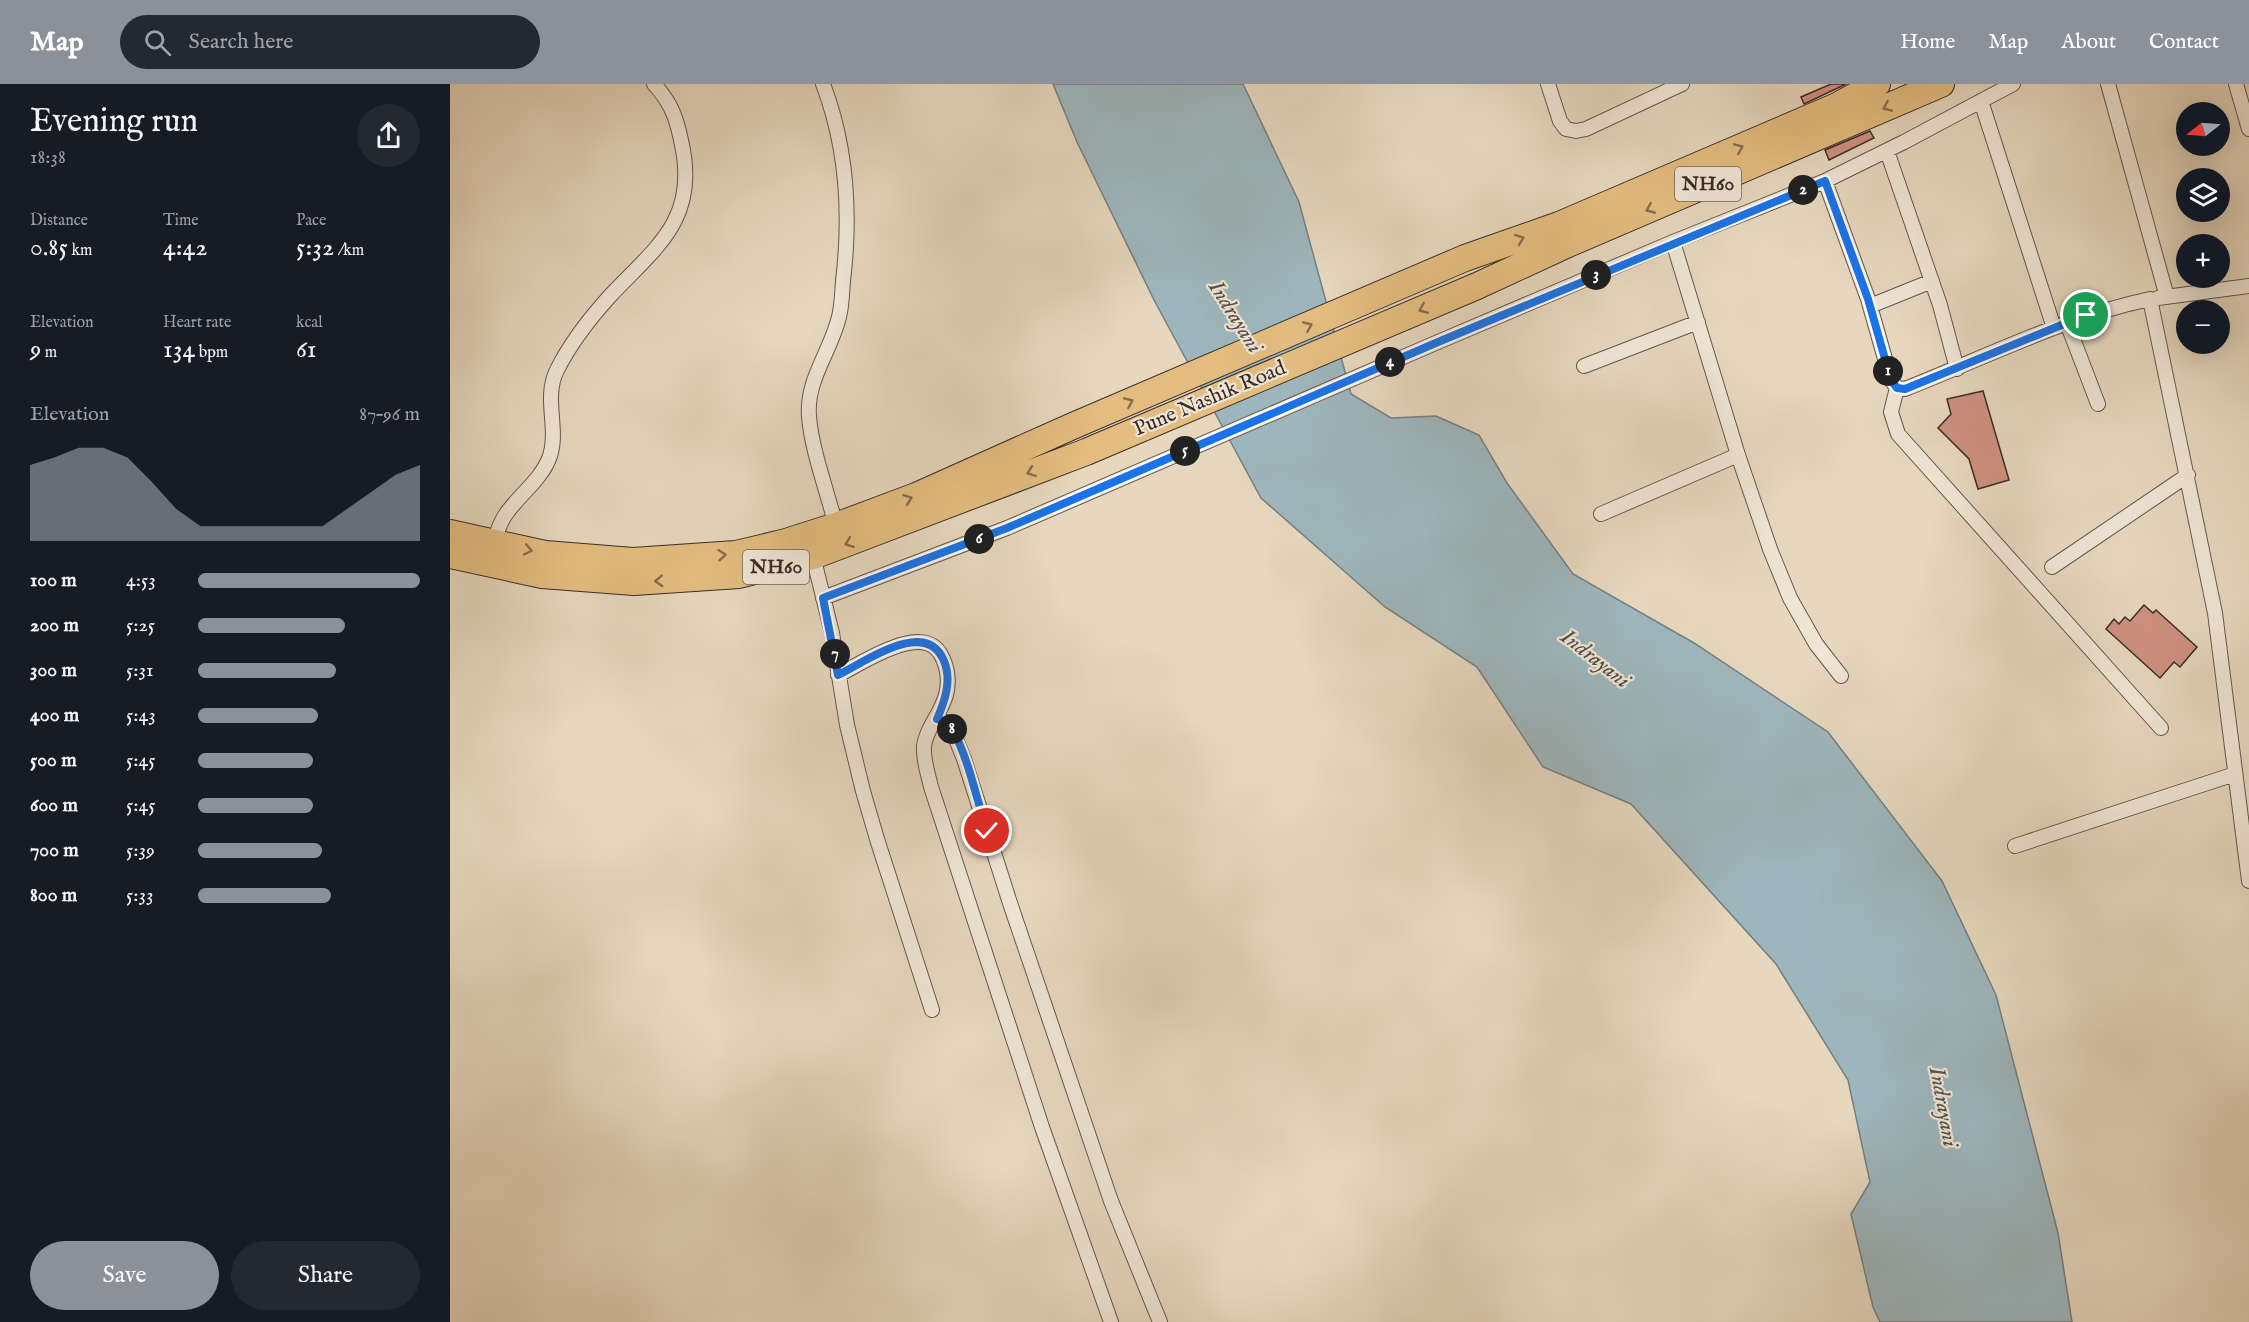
<!DOCTYPE html>
<html lang="en">
<head>
<meta charset="utf-8">
<style>
	:root { --surface:#171b24; --page:#242831; --text:#f1f3f6; --muted:#9ea1a6; --accent:#8c9099 }
	body { margin:0; font-family:"IM FELL English",serif; background:var(--page); color:var(--text); height:100vh; display:flex; flex-direction:column; font-size:22px; white-space:nowrap }
	* { box-sizing:border-box; margin:0 }
	p { font-size:20px; color:var(--muted) }
	.icon { flex:none; width:33px; height:33px; fill:none; stroke:currentColor; stroke-width:2; stroke-linecap:round; stroke-linejoin:round }
	.map { position:relative; flex:1; overflow:hidden }
	.details { display:flex; flex-direction:column; background:var(--surface); width:450px }
	.details>* { flex:none }
	.needle { width:39px; rotate:253deg }
	.controls { position:absolute; left:1726px; top:18px; display:grid; gap:12px }
	.controls a { display:grid; place-items:center; width:54px; height:54px; border-radius:50%; background:var(--surface); box-shadow:0 6px 24px #0002; font-size:30px }
	.pin { position:absolute; display:grid; place-items:center; width:51px; height:51px; color:#fff; margin:-26px; border:3px solid #fff; border-radius:50%; box-shadow:0 2px 6px #0007 }
	.km { position:absolute; width:30px; height:30px; margin:-15px; border-radius:50%; background:#222; color:#fff; font-size:16px; line-height:30px; text-align:center }
	.round { display:grid; place-items:center; flex:none; width:63px; height:63px; border-radius:32px; background:var(--page) }
	.overview { display:flex; align-items:center; justify-content:space-between; height:102px; padding:0 30px }
	h1 { font-size:33px; font-weight:600; line-height:45px }
	.metrics { display:grid; grid-template-columns:repeat(3,1fr); gap:9px; height:102px; padding:6px 30px }
	.metrics div { display:grid; align-content:center }
	.metrics b { font-size:26px; font-weight:600 }
	.metrics small { font-size:16px; font-weight:400 }
	.metrics p { font-size:16px }
	.chart { height:168px; padding:12px 30px }
	.chart p { display:flex; justify-content:space-between }
	.chart svg { width:100%; height:108px; margin-top:6px; fill:var(--accent); opacity:.7 }
	.cta { display:flex; gap:12px; margin-top:auto; padding:12px 30px }
	.cta a { flex:1; height:69px; border-radius:36px; background:var(--accent); color:#fff; font-size:24px; font-weight:600; line-height:69px; text-align:center }
	.cta a+a { background:var(--page); color:var(--text) }
	ul { padding:0 30px; list-style:none; font-size:20px }
	li { display:grid; grid-template-columns:96px 72px 1fr; align-items:center; height:45px }
	li i { height:15px; border-radius:8px; background:var(--accent) }
	header { display:flex; align-items:center; gap:36px; box-sizing:border-box; height:84px; padding:0 30px; background:var(--accent); color:#fff }
	header strong { font-size:28px }
	nav { display:flex; gap:33px; margin-inline-start:auto; font-size:21px }
	.search { width:420px; height:54px; background:var(--page); display:flex; align-items:center; gap:15px; box-sizing:border-box; padding:0 21px; border-radius:33px; color:var(--muted); font-size:22px }
	main { display:flex; flex:1; min-height:0 }
	.map>svg:first-child { display:block }
	.water { fill:#9db6bd; stroke:#757f81; stroke-width:1.5 }
	.building { fill:#cf9080; stroke:#392c27; stroke-width:1.5 }
	.lines { fill:none; stroke-linecap:round; stroke-linejoin:round }
	.street-casing { stroke:#64574d; stroke-width:16 }
	.highway-casing { stroke:#392c27; stroke-width:28 }
	.street { stroke:#efe5d5; stroke-width:14 }
	.highway { stroke:#e3bc7f; stroke-width:26 }
	.oneway { stroke:#866d4f }
	.route-casing { stroke:#fff; stroke-width:12 }
	.route { stroke:#1a73e8; stroke-width:8 }
	.labels { text-anchor:middle; dominant-baseline:central; stroke-width:4.5; stroke-linejoin:round; paint-order:stroke }
	.shield { fill:#efe5d5; stroke:#70645b; stroke-width:1.5 }
	.shield-label { font-size:20px; font-weight:bold; fill:#392c27 }
	.street-label { font-size:21px; fill:#392c27; stroke:#efe5d5 }
	.water-label { font-size:22px; font-style:italic; fill:#524e4c; stroke:#efe5d5 }
</style>
</head>
<body>
<header>
<strong>Map</strong>
<div class="search"><svg class="icon" aria-label="search" viewBox="0 0 24 24"><circle cx="10" cy="10" r="6"/><path d="M15 15l6 6"/></svg>Search here</div>
<nav><a>Home</a><a>Map</a><a>About</a><a>Contact</a></nav>
</header>
<main>
<section class="details">
<div class="overview"><div><h1>Evening run</h1><p>18:38</p></div><a class="round"><svg class="icon" aria-label="share" viewBox="0 0 24 24"><path d="M12 15V3M7 8l5-5 5 5M5 13v7h14v-7"/></svg></a></div>
<div class="metrics">
<div><p>Distance</p><b>0.85<small> km</small></b></div>
<div><p>Time</p><b>4:42</b></div>
<div><p>Pace</p><b>5:32<small> /km</small></b></div>
</div>
<div class="metrics">
<div><p>Elevation</p><b>9<small> m</small></b></div>
<div><p>Heart rate</p><b>134<small> bpm</small></b></div>
<div><p>kcal</p><b>61</b></div>
</div>
<div class="chart"><p><span>Elevation</span>87–96 m</p>
<svg viewBox="0 0 160 44" preserveAspectRatio="none"><path d="M0 44V13L10 10L20 6L30 6L40 10L50 20L60 31L70 38L80 38L90 38L100 38L110 38L120 38L130 31L140 24L150 17L160 13V44z"/></svg>
</div>
<ul>
<li><b>100 m</b>4:53<i style="width:100%"></i></li>
<li><b>200 m</b>5:25<i style="width:66%"></i></li>
<li><b>300 m</b>5:31<i style="width:62%"></i></li>
<li><b>400 m</b>5:43<i style="width:54%"></i></li>
<li><b>500 m</b>5:45<i style="width:52%"></i></li>
<li><b>600 m</b>5:45<i style="width:52%"></i></li>
<li><b>700 m</b>5:39<i style="width:56%"></i></li>
<li><b>800 m</b>5:33<i style="width:60%"></i></li>
</ul>
<div class="cta"><a>Save</a><a>Share</a></div>
</section>
<div class="map">
<svg width="1799" height="1238" viewBox="0 0 1799 1238">
	<rect width="100%" height="100%" fill="#e6d7be"/>
	<filter id="stains"><feTurbulence type="fractalNoise" baseFrequency=".00333" numOctaves="4"/><feColorMatrix values="0 0 0 0 .2 0 0 0 0 .09 0 0 0 0 .02 0 0 0 .5 -.17"/></filter>
	<radialGradient id="worn" r=".72"><stop offset=".6" stop-color="#630" stop-opacity="0"/><stop offset="1" stop-color="#630" stop-opacity=".3"/></radialGradient>
	<!-- water -->
	<path class="water" d="M603 0H793L849 118 901 310 941 334 986 332 1029 351 1057 399 1123 490 1244 559 1378 648 1492 797 1546 911 1608 1149 1622 1238H1430L1423 1223 1401 1130 1420 1098 1398 996 1326 880 1181 720 1093 683 1027 583 935 523 811 414 704 216 627 58Z"/>
	<!-- building -->
	<path class="building" d="M1381 0H1396L1354 20 1351 13Z
		M1420 47 1424 54 1379 76 1375 66Z
		M1533 307 1559 396 1528 405 1519 375 1488 344 1501 330 1497 315Z
		M1694 521 1703 529 1706 526 1747 563 1730 583 1724 578 1710 594 1656 545 1664 535 1669 540 1675 533 1680 537Z"/>
	<g class="lines">
		<defs>
			<path id="street" d="M373 0C397 63 401 130 393 197 392 209 392 221 389 233 381 267 356 296 359 332 361 364 378 410 386 442
				M1098 0 1110 37 1116 45 1126 47 1136 45 1232 0
				M1658 0 1717 213
				M1786 0 1799 45
				M1531 17 1604 244
				M1437 67 1490 221 1507 285
				M1375 97 1418 215 1441 296 1447 304 1455 305C1536 273 1615 233 1700 215L1765 529 1799 797
				M1223 158 1288 371 1320 465 1340 514 1366 560 1391 592
				M1708 214 1799 202
				M1420 222 1482 197
				M1617 239 1648 320
				M1134 282 1248 238
				M1447 304 1441 328 1448 350 1711 644
				M1151 430 1288 371
				M43 459C47 449 50 438 56 430 70 410 92 395 100 372 109 344 93 314 107 286 120 260 140 234 160 212 206 163 248 136 232 61 227 35 222 20 204 0
				M363 472 382 549 397 641 413 707 427 755 482 926
				M1602 483 1738 391
				M373 514 557 444 988 258 1223 158 1375 97 1454 58 1563 0
				M388 591C413 579 477 534 493 575 498 586 499 599 496 611 491 629 476 645 474 662 473 676 478 690 481 703L592 1043 661 1238
				M487 635 493 637 501 643 514 675 560 819 661 1117 710 1238
				M1565 762 1785 690"/>
			<path id="highway" d="M0 449 95 470 183 477 286 470 336 458 386 442 466 412 625 341 1015 174 1109 141 1387 22 1427 0
				M0 471 92 491 184 498 289 491 363 472 636 368 1027 202 1118 160 1491 0"/>
		</defs>
		<!-- street casing -->
		<use href="#street" class="street-casing"/>
		<!-- highway casing -->
		<use href="#highway" class="highway-casing"/>
		<!-- street -->
		<use href="#street" class="street"/>
		<!-- highway -->
		<use href="#highway" class="highway"/>
	</g>
	<!-- one-way arrows -->
	<defs><path id="oneway-chevron" d="M-2-3.5L2.5 0L-2 3.5" fill="none" stroke-width="1.6" stroke-linecap="round" stroke-linejoin="round" transform="scale(1.5)"/></defs>
	<g class="oneway">
		<use href="#oneway-chevron" transform="translate(1437 23) rotate(156)"/>
		<use href="#oneway-chevron" transform="translate(1289 64) rotate(-23)"/>
		<use href="#oneway-chevron" transform="translate(1200 125) rotate(157)"/>
		<use href="#oneway-chevron" transform="translate(1070 155) rotate(-20)"/>
		<use href="#oneway-chevron" transform="translate(973 225) rotate(157)"/>
		<use href="#oneway-chevron" transform="translate(858 242) rotate(-23)"/>
		<use href="#oneway-chevron" transform="translate(679 318) rotate(-23)"/>
		<use href="#oneway-chevron" transform="translate(581 388) rotate(160)"/>
		<use href="#oneway-chevron" transform="translate(458 415) rotate(-21)"/>
		<use href="#oneway-chevron" transform="translate(399 459) rotate(159)"/>
		<use href="#oneway-chevron" transform="translate(78 466) rotate(12)"/>
		<use href="#oneway-chevron" transform="translate(272 471) rotate(-5)"/>
		<use href="#oneway-chevron" transform="translate(209 497) rotate(177)"/>
	</g>
	<g class="lines">
		<defs>
			<path id="route" d="M537 747C527 717 518 672 502 645 498 639 493 636 487 635 495 617 502 596 494 577 476 533 415 578 388 591L373 514 557 444 988 258 1375 97 1418 215 1441 296 1447 304 1455 305 1636 231"/>
		</defs>
		<!-- route casing -->
		<use href="#route" class="route-casing"/>
		<!-- route -->
		<use href="#route" class="route"/>
	</g>
	<g class="labels">
		<!-- shield labels -->
		<g class="shield">
			<rect x="1225" y="83" width="66" height="34" rx="4.5"/>
			<rect x="293" y="466" width="66" height="34" rx="4.5"/>
		</g>
		<g class="shield-label">
			<text x="1258" y="100">NH60</text>
			<text x="326" y="483">NH60</text>
		</g>
		<!-- street labels -->
		<g class="street-label">
			<text transform="translate(760 315) rotate(-23)">Pune Nashik Road</text>
		</g>
		<!-- water labels -->
		<g class="water-label">
			<text transform="translate(785 233) rotate(58)">Indrayani</text>
			<text transform="translate(1145 575) rotate(38)">Indrayani</text>
			<text transform="translate(1493 1023) rotate(80)">Indrayani</text>
		</g>
	</g>
	<rect width="100%" height="100%" filter="url(#stains)"/>
	<rect width="100%" height="100%" fill="url(#worn)"/>
</svg>
<div class="controls">
<a><svg class="needle" viewBox="-14 -14 28 28"><path d="M0-13l5 13h-10z" fill="#e53935"/><path d="M0 13l5-13h-10z" fill="#9ea1a6"/></svg></a>
<a><svg class="icon" aria-label="layers" viewBox="0 0 24 24"><path d="M12 4l9 5-9 5-9-5zM3 14l9 5 9-5"/></svg></a>
<a>+</a>
<a>−</a>
</div>
<div class="pin" style="left:1636px;top:231px;background:#1e9e55"><svg class="icon" aria-label="arrive" viewBox="0 0 24 24"><path d="M6 21V4h12l-3 4 3 4H6"/></svg></div>
<div class="pin" style="left:537px;top:747px;background:#d93025"><svg class="icon" aria-label="check" viewBox="0 0 24 24"><path d="M5 12l5 5 9-10"/></svg></div>
<b class="km" style="left:1438px;top:287px">1</b>
<b class="km" style="left:1353px;top:106px">2</b>
<b class="km" style="left:1146px;top:191px">3</b>
<b class="km" style="left:940px;top:278px">4</b>
<b class="km" style="left:735px;top:367px">5</b>
<b class="km" style="left:529px;top:455px">6</b>
<b class="km" style="left:385px;top:570px">7</b>
<b class="km" style="left:502px;top:645px">8</b>
</div>
</main>
</body>
</html>
